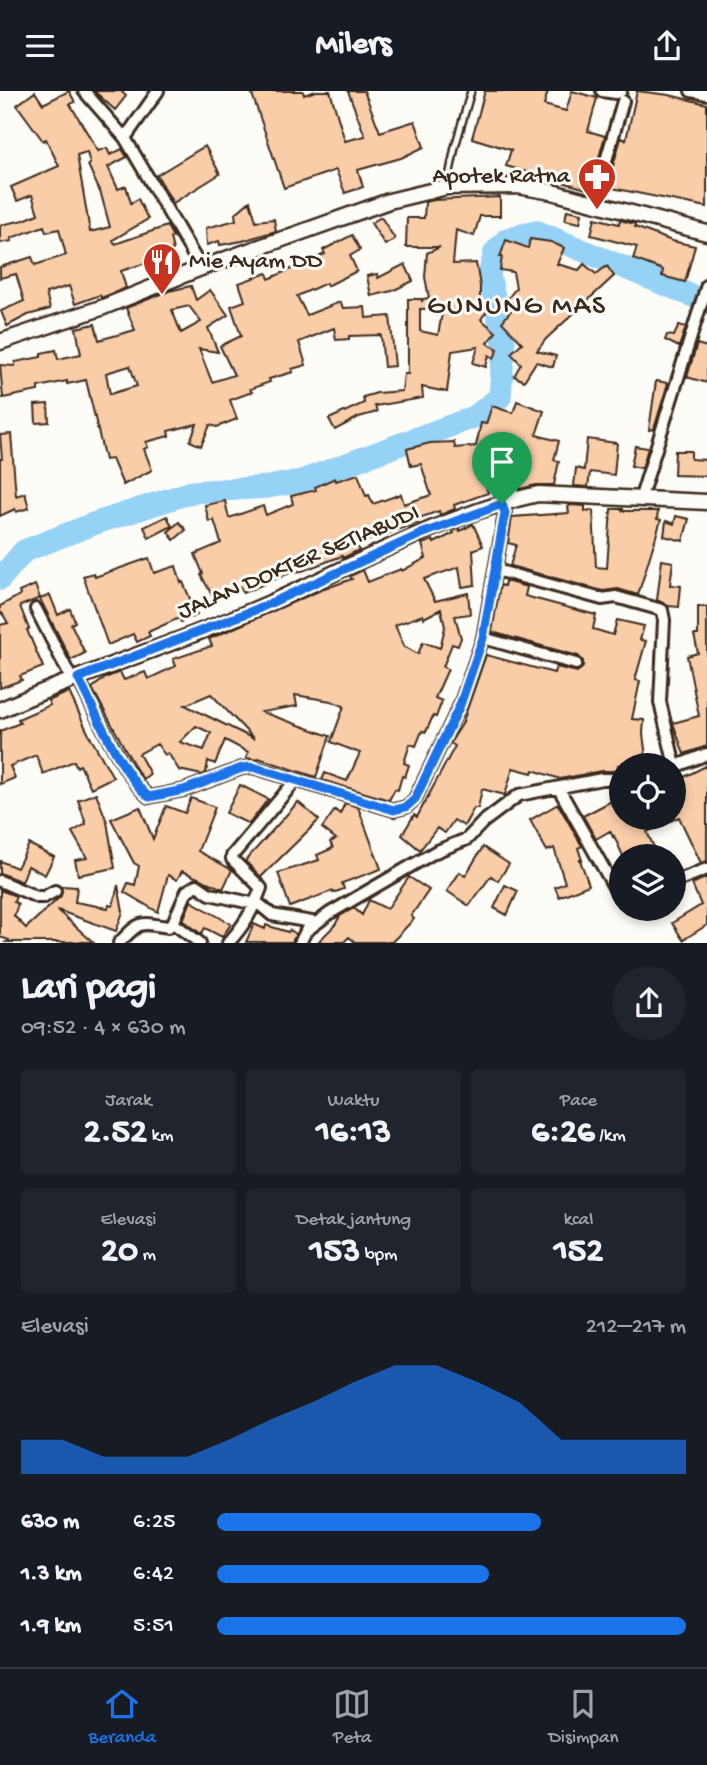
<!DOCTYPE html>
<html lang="id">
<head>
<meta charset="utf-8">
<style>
	:root { --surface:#171b24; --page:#20242c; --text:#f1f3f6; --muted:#9ea1a6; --line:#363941; --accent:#1a73e8 }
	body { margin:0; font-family:"Gochi Hand",sans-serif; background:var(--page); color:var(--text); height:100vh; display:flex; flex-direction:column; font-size:26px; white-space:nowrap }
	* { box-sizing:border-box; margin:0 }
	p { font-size:23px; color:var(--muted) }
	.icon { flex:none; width:38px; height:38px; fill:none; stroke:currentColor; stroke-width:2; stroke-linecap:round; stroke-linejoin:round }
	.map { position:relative; height:852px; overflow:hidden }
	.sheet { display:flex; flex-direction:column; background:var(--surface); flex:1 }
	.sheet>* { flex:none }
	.controls { position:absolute; left:609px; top:662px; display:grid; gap:14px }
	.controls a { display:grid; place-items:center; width:77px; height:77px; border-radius:50%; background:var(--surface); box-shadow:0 4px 10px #0003; font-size:35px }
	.pin { position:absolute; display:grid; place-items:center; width:60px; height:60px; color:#fff; margin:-72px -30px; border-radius:50% 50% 50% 0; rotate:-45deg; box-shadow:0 0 7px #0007 }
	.pin .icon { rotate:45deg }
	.round { display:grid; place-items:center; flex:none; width:74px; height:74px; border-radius:37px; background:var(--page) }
	.summary { display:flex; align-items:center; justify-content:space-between; height:119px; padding:0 21px }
	h1 { font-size:38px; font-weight:800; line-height:52px }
	.stats { display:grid; grid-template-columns:repeat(3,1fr); gap:10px; height:119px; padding:7px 21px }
	.stats div { display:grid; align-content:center; border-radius:7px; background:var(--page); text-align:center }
	.stats b { font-size:35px; font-weight:800 }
	.stats small { font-size:19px; font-weight:400 }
	.stats p { font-size:19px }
	.chart { height:196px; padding:14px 21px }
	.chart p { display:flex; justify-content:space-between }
	.chart svg { width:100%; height:126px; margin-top:7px; fill:var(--accent); opacity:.7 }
	ul { padding:0 21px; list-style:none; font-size:23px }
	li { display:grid; grid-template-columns:112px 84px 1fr; align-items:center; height:52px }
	li i { height:18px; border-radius:9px; background:var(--accent) }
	header { display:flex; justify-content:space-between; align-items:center; height:91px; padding:0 21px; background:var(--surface); font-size:32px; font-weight:800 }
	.menu { display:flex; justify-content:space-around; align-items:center; height:98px; border-top:2px solid var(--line); background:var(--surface); font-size:19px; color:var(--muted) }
	.menu a { display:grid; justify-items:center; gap:4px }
	.menu .selected { color:var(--accent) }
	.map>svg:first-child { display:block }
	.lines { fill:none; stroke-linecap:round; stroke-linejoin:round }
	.river { stroke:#95d2f6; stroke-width:23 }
	.building { fill:#facda9; stroke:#3b2a1e; stroke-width:2; fill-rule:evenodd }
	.service-casing { stroke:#3b2a1e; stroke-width:10 }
	.minor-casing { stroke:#3b2a1e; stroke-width:16 }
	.tertiary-casing { stroke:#3b2a1e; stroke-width:19 }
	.service { stroke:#fdfcf7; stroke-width:5 }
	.minor { stroke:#fdfcf7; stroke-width:10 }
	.tertiary { stroke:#fdfcf7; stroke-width:14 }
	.route-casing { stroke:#fff; stroke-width:14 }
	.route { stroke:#1a73e8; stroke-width:9 }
	.labels { text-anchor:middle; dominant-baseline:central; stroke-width:6; stroke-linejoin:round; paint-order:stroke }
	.poi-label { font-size:24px; fill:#3b2a1e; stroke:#fdfcf7; text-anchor:end }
	.street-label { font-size:24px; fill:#3b2a1e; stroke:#fdfcf7 }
	.quarter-label { font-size:28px; letter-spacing:2px; fill:#3b2a1e; stroke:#fdfcf7 }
</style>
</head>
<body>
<header><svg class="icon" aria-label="menu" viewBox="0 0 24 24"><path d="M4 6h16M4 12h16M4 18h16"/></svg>Milers<svg class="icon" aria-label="share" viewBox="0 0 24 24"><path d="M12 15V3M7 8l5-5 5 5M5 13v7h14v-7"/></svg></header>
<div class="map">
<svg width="707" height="852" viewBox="0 0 707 852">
	<rect width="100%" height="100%" fill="#fdfcf7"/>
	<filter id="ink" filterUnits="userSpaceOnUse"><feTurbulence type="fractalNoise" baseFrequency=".0143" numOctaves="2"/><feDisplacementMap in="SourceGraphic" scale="14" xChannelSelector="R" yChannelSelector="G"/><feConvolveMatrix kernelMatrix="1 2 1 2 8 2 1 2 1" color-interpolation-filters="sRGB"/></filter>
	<g filter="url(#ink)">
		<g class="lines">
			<!-- river -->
			<path class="river" d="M0 488 24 460 93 433 192 401 268 396 301 390 474 326 500 306 504 251 489 184 495 161 507 148 536 140 707 211"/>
		</g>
		<!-- building -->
		<path class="building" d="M69 0 75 11 70 13 98 60 107 57 110 64 122 58 127 66 108 76 118 98 126 95 131 112 138 108 148 128 113 149 115 153 167 135 173 146 170 147 173 159 149 171 121 180 126 197 101 207 100 204 75 213 69 195 46 202 50 218 28 224 7 235 1 220 24 210 16 183 0 187V176L32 166 35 174 66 164 59 138 46 141 44 135 11 147 12 150 0 152V134L24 129 38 123 32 104 17 110 11 96 59 75 46 48 43 50 17 14 35 1 43 13ZM87 61 90 73 88 74 101 103 110 136 90 141 77 64Z
			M94 0H121L126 5 115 19Z
			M251 0H303L304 4 316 0H330L345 50 365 45 348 0H364L380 41 415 30 424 56 401 67 358 79 363 96 345 102 336 79 284 97Z
			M485 0H548L544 14 566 20 572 0 597 7 588 40 605 45 590 99 506 75 511 59 472 47Z
			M637 0 669 4 707 13V116L607 96 621 47 626 49Z
			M205 55 220 83 173 112 157 84Z
			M500 106V125H480L474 145 456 139 453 173 476 172 480 195V214L487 220 481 228 496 241 487 252 498 258 494 267 489 264 486 276 473 272 478 256 452 260 447 301 422 296 423 307 375 315 377 321 359 326 335 339 329 328 364 312 363 306 377 302 402 300 404 283H408V208H421L422 210 423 208 429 207 425 186 427 162 440 156H406L407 127H424L425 111 434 109ZM443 217 438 244 420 240V218Z
			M250 110 256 130 274 128 276 140 242 150 220 154 219 150 207 154 206 137 236 129 235 123Z
			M567 119 582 122 580 132 565 129Z
			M381 126 395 148 385 154 371 132Z
			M595 127 619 133 620 129 635 133V136L672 150 695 155 685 191 662 185 663 179 633 168 637 156 591 144Z
			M352 144 360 159 350 165 357 180 327 195 326 192 297 205 307 224 340 211 343 217 365 216 366 227 390 225 395 275 384 276 381 244 349 245V248L336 249 334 237 299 251 306 274 292 278 293 281 269 288 270 291 250 298 252 301 230 309 237 328 217 336 210 334 201 355 190 350 197 333 168 340 169 345 146 351 148 356 144 358 152 379 123 394 112 368 105 369 86 289 67 293V290L38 296V300L3 307 0 274 15 275V271L41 266V262L56 259 58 268 81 263 76 237 95 233 99 249 135 239 126 217 169 200 191 195 196 209 210 199 228 224 208 237 218 261 199 258 212 291 234 284 220 255 241 245 231 215 245 210 239 192 267 182 269 188 325 163 323 159ZM189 215 201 231 181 242 172 219ZM130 275 137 295 110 303 106 282Z
			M530 148 551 151 564 157 557 173 579 179 584 173 596 183 607 175 614 185 546 248 537 260 556 265 553 276 536 271 524 290 514 285 521 273 511 262 522 252 502 231 513 217 505 211 516 197 513 181 500 179 502 166H500L506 149 528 157Z
			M405 173 413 190 392 200 371 205 367 185 377 183 378 187Z
			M679 234 686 236 679 256 665 249 667 244 674 245Z
			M697 253 707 256V292L687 286Z
			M656 290 668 292 654 338 649 339Z
			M517 310 544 320 536 344 559 350 554 369 559 370 554 394H536L520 398 525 358 502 349 495 370 506 372 505 391 483 386 488 402 454 414 455 418 440 424 439 420 416 428 418 432 357 453 359 459 343 467 342 465 302 480 292 481 243 502 240 496 215 510 201 484 203 483 195 463 221 452 214 429 209 431 205 414 225 410 229 427 263 415 266 424 293 413 291 405 316 399 315 396 335 387 336 390 358 383 366 405 369 404 373 413 401 403 404 413 431 404 421 373 411 375 407 358 430 352 454 351 455 357 476 355 481 332 486 333 492 315 513 322Z
			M48 313 49 331 36 332 35 314Z
			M11 343 16 405 25 402 29 417 16 421 15 418 0 425V368H2L0 344Z
			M587 348 617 352 614 384 590 381 588 396 574 395 576 377 584 379Z
			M635 355 648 357 642 377 631 375Z
			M675 360H691V368L707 369V385L674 384Z
			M571 414 585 415V420L593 419 596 476 607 477 611 418H623V420H658L657 428 661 429 638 504 618 498 603 500 510 475 516 454 508 452 512 426 569 422 568 416Z
			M167 425 172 435 149 447 144 436Z
			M676 425 689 428 683 450 664 445 666 430 674 433Z
			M179 431 186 439 174 449 168 441Z
			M473 433 483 455 473 459 475 494 462 496 459 476 424 488 435 510 468 502 470 523 455 525 461 547 458 555 452 553 443 576 448 578 435 607 442 610 436 626 433 625 426 641 422 640 416 655 410 653 404 672 409 674 405 686 402 685 398 699 395 698 389 709 322 689 325 682 347 690 360 662 331 651 344 615 331 610 295 604 297 615 262 621 330 645 316 686 258 667V669L246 667 248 661 225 649 215 673 208 670 206 682 202 684 179 679 168 662 165 664 157 653 139 663 150 683 143 688 136 678 92 597 105 587 120 581 124 589 145 581 148 588 176 575 173 568 212 555 209 548 321 499 352 488 350 485 363 479 368 491 401 478 402 480 426 467 422 453 433 449 434 452 454 442 453 440 459 437 460 440ZM441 518 445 536 440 557 423 551 418 563 404 555 395 534 423 524 424 527ZM211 603 254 648 185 614ZM196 635 211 642 204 659 180 651Z
			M149 467 154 482 176 475 181 492 183 491 197 524 181 531 179 527 148 541 150 545 137 551 133 543 108 554 83 485 94 482 95 486Z
			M662 469 673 471 670 494 681 495 679 516 668 515 657 509Z
			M505 490 527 496 525 505 596 524 593 538 613 544 617 529 644 535 640 549 646 550 635 589 640 590 632 628 644 629 643 643 647 674H618L620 680H601L560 688 533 679 532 682 513 677 505 704 482 698 478 717H474L464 735 454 729 445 742 437 737 420 759 402 744 414 724 417 726 455 655 450 652 462 633 486 564 554 582 556 576 577 581 583 576V570L578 565 492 541 500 494 504 495Z
			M35 494 40 507 20 515 29 538 27 539 43 576 20 585 22 589 0 597V534L8 532 2 522 0 523V515L20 504 19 501Z
			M50 504 58 524 70 518 75 531 71 533 85 562 71 569 40 508Z
			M698 516H707V655L684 663 673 632 699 625 687 565 698 562 694 544H698Z
			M69 601 89 644 113 686 91 697 80 674 77 676 74 670 43 683 36 664 10 675 15 687 0 693V640L20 632 18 628 50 614 48 610Z
			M707 671V770L701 772 679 726 647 741 658 765H623L614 745 613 746 610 740 596 748 583 725 621 705V726H674V691L706 675Z
			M240 694 268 708 249 733 226 722Z
			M96 702 107 731 115 777 78 784 75 769 87 767 72 741 86 733 78 709Z
			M191 707 215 716 198 760 232 779 223 798 182 780 177 789 168 784 158 821 124 801 128 792 135 794 139 775 134 772 111 728 140 716 153 748 166 715 185 722Z
			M298 711 319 729 261 786 245 770Z
			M345 712 358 716 381 778 342 792 344 798 333 802 332 800 290 816 278 782 319 769 317 764 333 757 330 751 336 748 322 737 335 719 340 723Z
			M558 713 582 755 578 757 582 769H580L589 794 559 806 555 796 565 792 554 757 547 760 530 729Z
			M29 753 54 766 45 784 28 775 22 791 0 782V770L17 777Z
			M483 756 509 773 498 790 491 785 469 815 447 800 460 781 465 785Z
			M409 786 429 799 411 825 414 828 392 851H355L349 846 344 851H318L335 834 340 825 354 817 362 824 369 809 387 818Z
			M707 786V834L683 849 672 832 701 814 692 793Z
			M118 794 123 821 116 840 57 819 93 851H6L9 849 0 846V799L16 805 14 811 18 813 14 825 26 837 61 805 62 795 77 796 75 811 108 817 109 814 113 815Z
			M505 794 518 800 507 824 494 817Z
			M191 810 231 833 222 846 205 837 201 843 183 829Z
			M254 833 265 838 266 834 288 841 290 839 296 843 292 851H246Z"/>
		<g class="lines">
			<defs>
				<path id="service" d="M447 96 455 56 471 0"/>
				<path id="minor" d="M84 0 125 47
					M158 0 125 47 201 177
					M602 0 616 2 621 0
					M691 0 707 3
					M594 112 623 10
					M512 409 514 371
					M640 409 707 194
					M496 479 602 508 616 506 662 519 664 529 660 611 675 675
					M36 518 72 589
					M483 547 576 573
					M78 587C94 618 123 685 149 706L184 699 242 677 253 676 394 719 406 716 415 708 460 614 483 547 505 422 502 413
					M674 676 707 663
					M559 698 618 803 621 805
					M0 790 37 806H44L55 800
					M674 791 707 778
					M173 832 187 800 197 794 210 803 260 814 272 824 317 832
					M119 852C140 830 139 831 168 836L173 832 200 852
					M228 852C244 835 253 819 261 797L232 768V765L296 689
					M300 852 306 840 330 822 435 761 467 748 483 731 519 704 602 688H621"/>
				<path id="tertiary" d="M0 251 101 217 201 177 389 110 447 96 518 95 552 101 707 142
					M0 619C86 580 176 553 263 515 350 477 445 423 538 403L707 411"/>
			</defs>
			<!-- service casing -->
			<use href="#service" class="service-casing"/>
			<!-- minor casing -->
			<use href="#minor" class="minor-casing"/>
			<!-- tertiary casing -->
			<use href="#tertiary" class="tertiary-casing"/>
			<!-- service -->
			<use href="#service" class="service"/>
			<!-- minor -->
			<use href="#minor" class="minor"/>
			<!-- tertiary -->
			<use href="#tertiary" class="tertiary"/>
		</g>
	</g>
	<g class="lines" filter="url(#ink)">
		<defs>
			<path id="route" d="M502 413 505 422 483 547 460 614 415 708 406 716 394 719 253 676 242 677 184 699 149 706C123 686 94 618 78 587L260 517 421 443Z"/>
		</defs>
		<!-- route casing -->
		<use href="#route" class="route-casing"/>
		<!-- route -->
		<use href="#route" class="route"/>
	</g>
	<!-- icons -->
	<defs>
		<symbol id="pharmacy-pin" viewBox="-11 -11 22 30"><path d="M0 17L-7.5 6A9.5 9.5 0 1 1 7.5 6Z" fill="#c8321e" stroke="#fdfcf7"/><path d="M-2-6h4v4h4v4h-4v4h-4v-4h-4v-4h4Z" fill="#fff"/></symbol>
		<symbol id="restaurant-pin" viewBox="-11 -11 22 30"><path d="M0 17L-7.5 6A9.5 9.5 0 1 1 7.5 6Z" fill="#c8321e" stroke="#fdfcf7"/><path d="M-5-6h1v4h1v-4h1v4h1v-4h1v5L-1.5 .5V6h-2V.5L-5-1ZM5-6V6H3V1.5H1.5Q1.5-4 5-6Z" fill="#fff"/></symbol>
	</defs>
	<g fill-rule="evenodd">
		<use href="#pharmacy-pin" x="575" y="64" width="44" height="60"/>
		<use href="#restaurant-pin" x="140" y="149" width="44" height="60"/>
	</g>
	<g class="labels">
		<!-- poi labels -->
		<g class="poi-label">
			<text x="570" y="86">Apotek Ratna</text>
			<text x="189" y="171" text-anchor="start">Mie Ayam DD</text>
		</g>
		<!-- street labels -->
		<g class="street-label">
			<text transform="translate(299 472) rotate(-23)">JALAN DOKTER SETIABUDI</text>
		</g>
		<!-- quarter labels -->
		<g class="quarter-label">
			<text x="517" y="216">GUNUNG MAS</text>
		</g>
	</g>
</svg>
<div class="controls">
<a><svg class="icon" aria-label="locate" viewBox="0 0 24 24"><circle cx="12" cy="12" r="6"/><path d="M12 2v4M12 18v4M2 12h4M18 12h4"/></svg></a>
<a><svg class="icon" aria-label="layers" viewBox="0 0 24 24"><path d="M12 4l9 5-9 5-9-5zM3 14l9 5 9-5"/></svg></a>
</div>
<div class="pin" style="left:502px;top:413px;background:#1e9e55"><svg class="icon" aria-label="arrive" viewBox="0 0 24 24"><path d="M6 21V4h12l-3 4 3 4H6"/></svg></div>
</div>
<section class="sheet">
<div class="summary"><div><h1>Lari pagi</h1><p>09:52 · 4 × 630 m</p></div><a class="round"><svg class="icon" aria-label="share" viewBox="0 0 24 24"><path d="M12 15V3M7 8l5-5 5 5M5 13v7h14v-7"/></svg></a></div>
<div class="stats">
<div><p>Jarak</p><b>2.52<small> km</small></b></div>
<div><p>Waktu</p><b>16:13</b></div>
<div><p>Pace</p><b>6:26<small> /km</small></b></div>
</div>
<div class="stats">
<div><p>Elevasi</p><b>20<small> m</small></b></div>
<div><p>Detak jantung</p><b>153<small> bpm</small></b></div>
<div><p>kcal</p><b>152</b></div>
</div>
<div class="chart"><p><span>Elevasi</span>212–217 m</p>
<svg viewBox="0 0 160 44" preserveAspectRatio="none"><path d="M0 44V32L10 32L20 38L30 38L40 38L50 32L60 25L70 19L80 12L90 6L100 6L110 12L120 19L130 32L140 32L150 32L160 32V44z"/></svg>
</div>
<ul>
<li><b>630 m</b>6:25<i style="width:69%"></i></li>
<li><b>1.3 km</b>6:42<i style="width:58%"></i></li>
<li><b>1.9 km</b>5:51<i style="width:100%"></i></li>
</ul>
</section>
<nav class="menu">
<a class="selected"><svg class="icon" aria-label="home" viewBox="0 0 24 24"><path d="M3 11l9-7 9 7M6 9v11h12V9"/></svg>Beranda</a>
<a><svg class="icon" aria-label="map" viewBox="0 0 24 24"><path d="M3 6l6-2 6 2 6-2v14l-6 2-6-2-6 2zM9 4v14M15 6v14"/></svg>Peta</a>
<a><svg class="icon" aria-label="saved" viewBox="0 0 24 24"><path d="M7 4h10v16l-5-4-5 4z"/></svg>Disimpan</a>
</nav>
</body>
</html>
